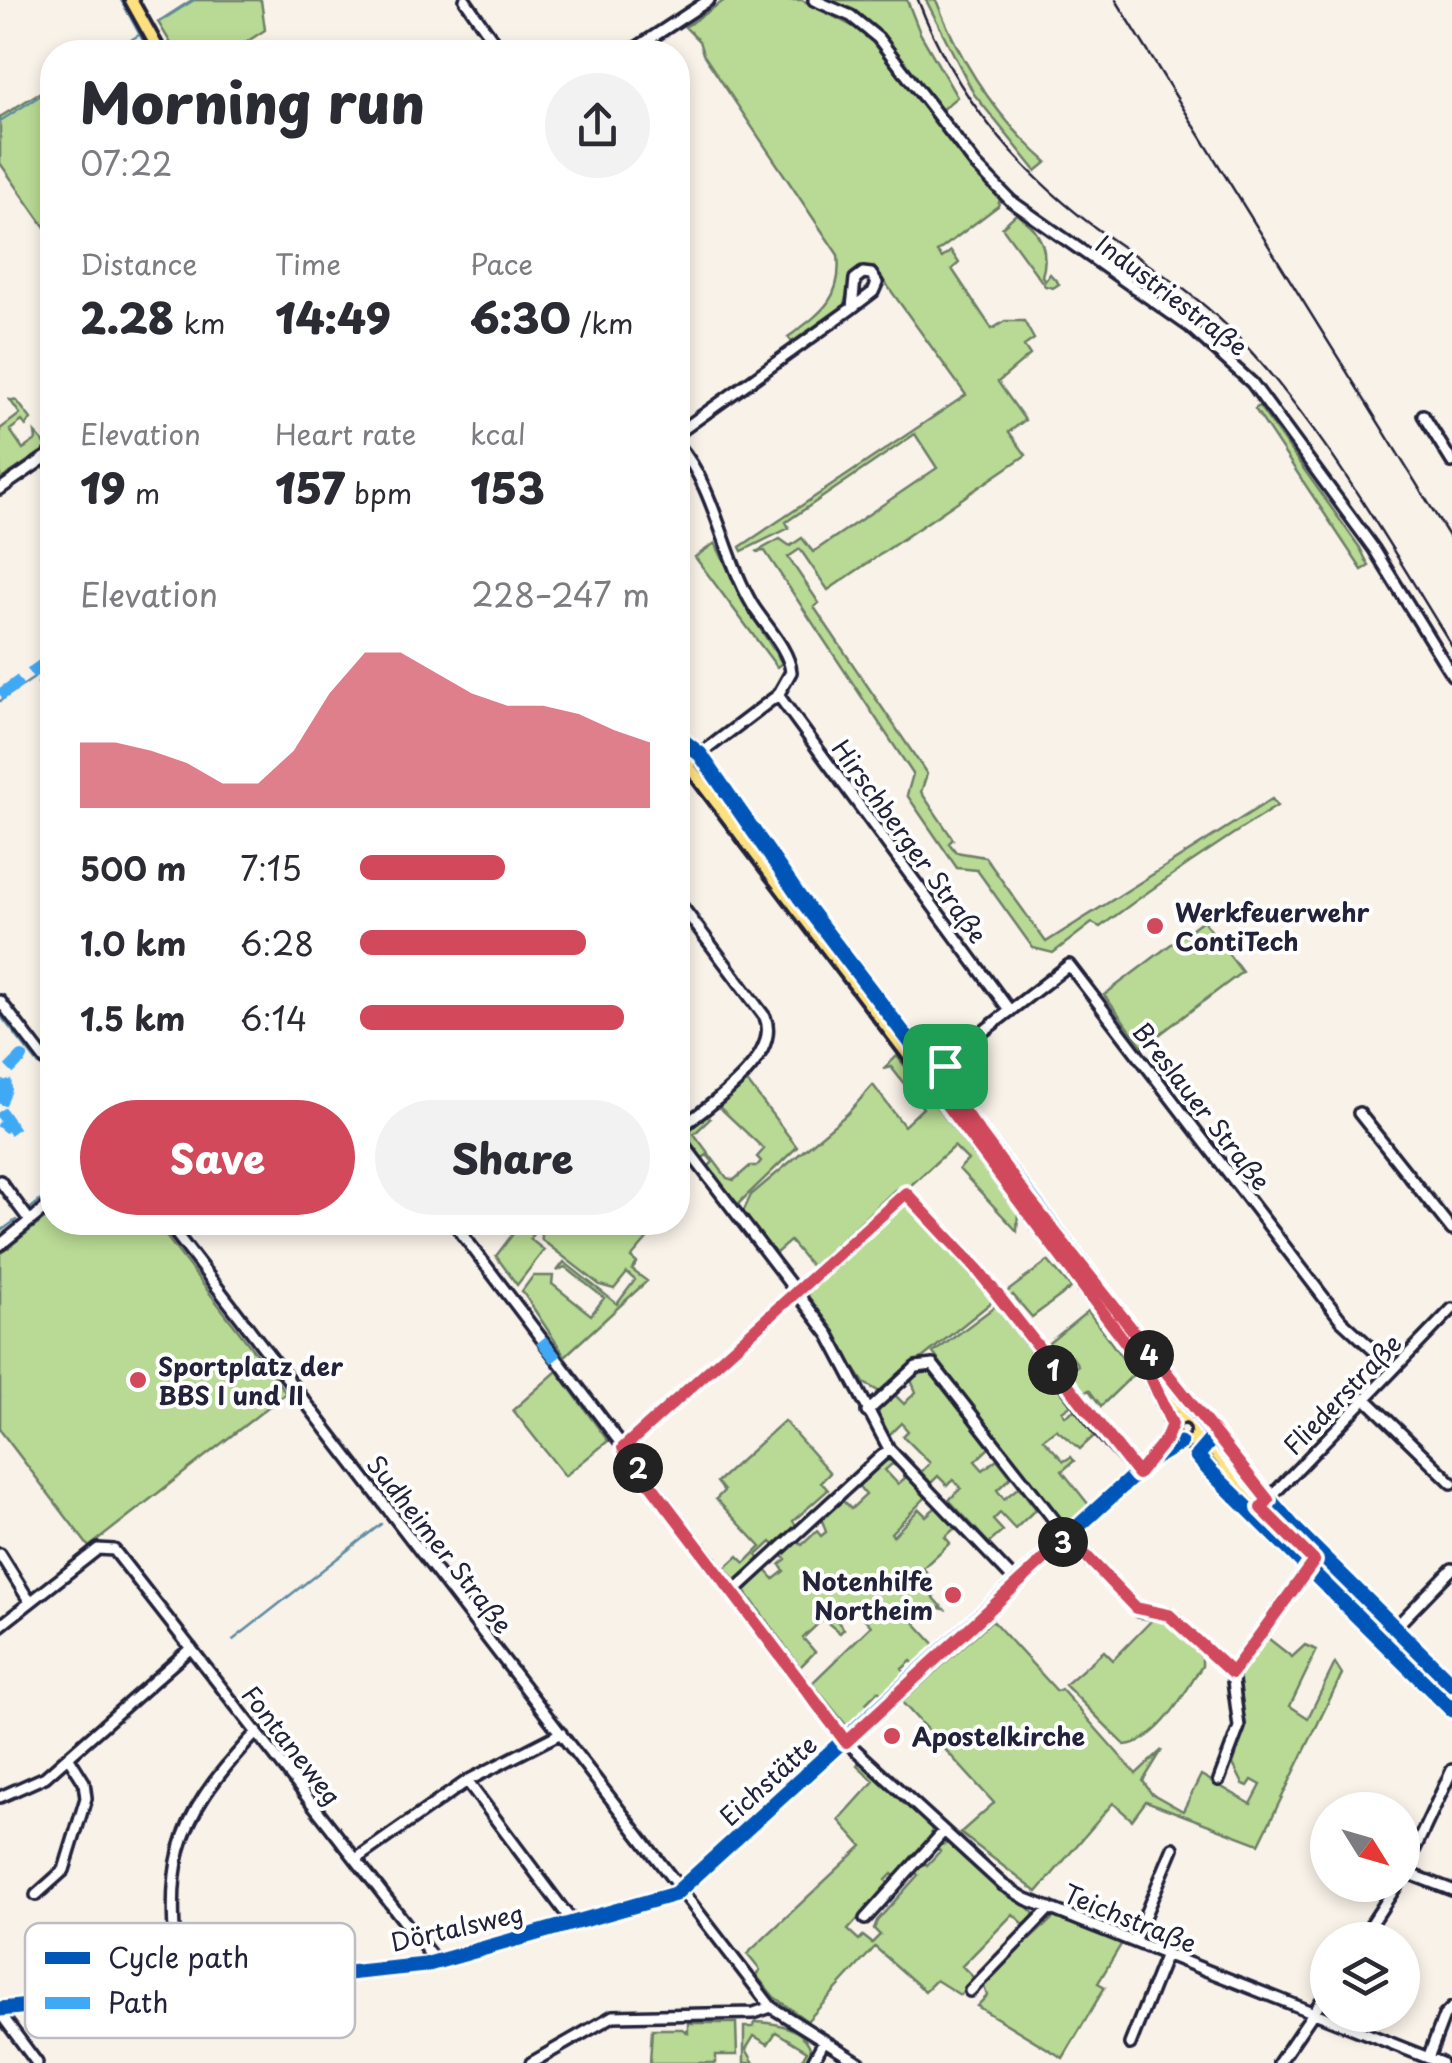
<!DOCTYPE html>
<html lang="en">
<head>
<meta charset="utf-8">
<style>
	:root { --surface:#fff; --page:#f2f2f3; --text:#2b2b33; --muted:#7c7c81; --accent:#d1495b }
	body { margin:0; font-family:"Playpen Sans",sans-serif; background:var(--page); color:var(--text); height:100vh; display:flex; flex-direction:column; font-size:38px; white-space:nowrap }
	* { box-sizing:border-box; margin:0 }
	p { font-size:32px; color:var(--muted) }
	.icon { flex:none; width:55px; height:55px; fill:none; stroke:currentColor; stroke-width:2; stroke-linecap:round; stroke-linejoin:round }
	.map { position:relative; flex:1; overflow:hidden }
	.side { position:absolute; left:40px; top:40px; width:650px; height:1195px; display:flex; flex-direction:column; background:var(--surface); border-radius:40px; box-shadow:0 5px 15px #0003 }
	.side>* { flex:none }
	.needle { width:65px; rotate:127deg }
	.tools { position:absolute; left:1310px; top:1792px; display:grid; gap:20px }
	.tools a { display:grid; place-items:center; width:110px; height:110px; border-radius:50%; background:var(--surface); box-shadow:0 5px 15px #0003; font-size:50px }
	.pin { position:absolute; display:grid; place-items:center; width:85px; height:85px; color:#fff; margin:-42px; border-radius:20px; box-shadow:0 5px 15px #0006 }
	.km { position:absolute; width:50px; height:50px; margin:-25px; border-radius:50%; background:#222; color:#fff; font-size:28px; line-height:50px; text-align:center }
	.round { display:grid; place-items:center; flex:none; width:105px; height:105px; border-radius:52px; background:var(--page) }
	.head { display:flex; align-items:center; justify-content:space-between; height:170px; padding:0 40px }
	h1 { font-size:55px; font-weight:800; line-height:75px }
	.stats { display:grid; grid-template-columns:repeat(3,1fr); gap:15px; height:170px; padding:10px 40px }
	.stats div { display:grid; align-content:center }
	.stats b { font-size:42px; font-weight:800 }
	.stats small { font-size:28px; font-weight:400 }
	.stats p { font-size:28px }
	.chart { height:280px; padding:20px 40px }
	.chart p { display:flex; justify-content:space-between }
	.chart svg { width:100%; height:180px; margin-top:10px; fill:var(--accent); opacity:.7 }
	.cta { display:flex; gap:20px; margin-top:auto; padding:20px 40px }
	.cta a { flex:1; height:115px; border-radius:60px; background:var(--accent); color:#fff; font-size:40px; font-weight:800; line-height:115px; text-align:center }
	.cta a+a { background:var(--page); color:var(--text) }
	ul { padding:0 40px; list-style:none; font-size:32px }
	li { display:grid; grid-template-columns:160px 120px 1fr; align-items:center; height:75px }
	li i { height:25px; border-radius:12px; background:var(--accent) }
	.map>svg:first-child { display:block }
	.green { fill:#b8da94; stroke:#6d7e68; stroke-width:2.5 }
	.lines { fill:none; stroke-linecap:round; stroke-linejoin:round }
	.stream { stroke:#5e8ba2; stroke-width:2.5 }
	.minor-casing { stroke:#22223b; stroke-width:16 }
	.major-casing { stroke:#22223b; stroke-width:18 }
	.minor { stroke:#fff; stroke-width:9 }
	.major { stroke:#fde080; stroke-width:10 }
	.rail { stroke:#22223b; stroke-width:2.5 }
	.quiet { stroke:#3fa9f5; stroke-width:12; stroke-dasharray:25 12; stroke-linecap:butt }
	.cycleway-casing { stroke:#fff; stroke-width:21 }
	.cycleway { stroke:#0057b8; stroke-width:15 }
	.route-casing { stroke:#fff; stroke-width:20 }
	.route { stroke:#d1495b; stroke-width:12 }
	.poi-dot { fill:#d1495b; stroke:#fff; stroke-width:4 }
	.labels { text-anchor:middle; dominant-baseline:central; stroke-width:8; stroke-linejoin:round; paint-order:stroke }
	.street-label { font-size:25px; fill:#22223b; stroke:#fff }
	.poi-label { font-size:25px; font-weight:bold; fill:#22223b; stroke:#fff; text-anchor:start }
	.key { fill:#fff; stroke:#bdbdc4; stroke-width:2.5 }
	.key-label { font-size:28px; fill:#22223b }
</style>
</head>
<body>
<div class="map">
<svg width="1452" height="2063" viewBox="0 0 1452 2063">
	<rect width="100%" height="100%" fill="#f9f2e9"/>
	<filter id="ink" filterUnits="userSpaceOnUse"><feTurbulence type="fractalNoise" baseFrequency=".01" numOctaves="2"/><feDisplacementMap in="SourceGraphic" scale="20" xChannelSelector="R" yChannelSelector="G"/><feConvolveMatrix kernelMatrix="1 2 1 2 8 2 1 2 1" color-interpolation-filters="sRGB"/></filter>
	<g filter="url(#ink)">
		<!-- green -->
		<path class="green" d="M192 0H261L265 30 231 52H176L158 22Z
			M725 0H802L865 33 1000 199 998 206 937 252 942 258 951 251 959 263 952 269 992 329 1005 321H1024L1034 339 1024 346 1030 355 998 382 1025 420 1009 432 1026 455 828 590 800 549 788 557 819 603 814 607 927 774 921 792 953 839 949 843 956 852 985 857 1046 942 1272 799 1277 806C1216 844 1155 886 1100 927L1092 923 1053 953 1033 948 977 870 957 868 907 795 913 774 765 551 756 552 780 539 790 546 802 538 813 552 937 468 915 434 786 522 789 528 742 551 740 547 966 395 874 267 859 268 850 280 844 305 792 342 788 337C821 313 843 299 838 255L703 54 699 41 685 27Z
			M827 0H907L920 33 957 97 940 111 873 26Z
			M926 0H936C960 62 997 118 1047 162L1036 171 974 94Z
			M52 85V296L44 278 49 233 0 163V117Z
			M1016 214C1039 227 1050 251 1042 276L1045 281 1050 274 1059 284 1053 288 1045 286 1002 227Z
			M10 400 17 401 31 419 26 426 22 421 10 430 23 449 36 440 35 433 48 447 0 480V429L20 414Z
			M1259 406 1360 548 1369 566 1362 570 1255 409Z
			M715 543 746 606 782 663 777 667 695 557Z
			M1203 920 1242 972 1143 1047 1104 995Z
			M897 1056 1018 1211 1017 1231 959 1169 968 1160 954 1146 911 1185 896 1189 812 1267 790 1241 775 1254 743 1212 751 1195 847 1114 873 1085 904 1126 923 1108 891 1067 883 1069Z
			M745 1079 797 1147 737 1205 708 1167 713 1162 707 1155 701 1159 690 1145 691 1129 706 1114 710 1119 694 1134 727 1178 734 1180 750 1166H757L761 1161 757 1157 764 1149 717 1105Z
			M903 1204 912 1205 993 1301 880 1392 864 1383 808 1299V1291Z
			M52 1213V1222L156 1223 286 1393 89 1547 0 1430V1254Z
			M527 1223H661L631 1258 637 1263 632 1270 647 1281 565 1356 522 1291 533 1276H553L552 1284 591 1315 604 1298 565 1267 557 1271 564 1262 617 1304 635 1280 627 1273 614 1289 600 1285 542 1240 541 1233Z
			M519 1226 533 1234 530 1239 544 1250 517 1285 496 1256Z
			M1048 1261 1071 1288 1032 1317 1013 1295 1007 1299 1004 1294Z
			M997 1305 1072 1404 1062 1411 1065 1416 1076 1409 1095 1435 1080 1449 1056 1429 1043 1439 1064 1461 1071 1457 1074 1461 1062 1471 1089 1505 1071 1521 1063 1520 1043 1499 933 1353Z
			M1088 1311 1134 1374 1101 1406 1089 1390 1081 1395 1066 1375 1078 1365 1072 1357 1059 1367 1044 1347Z
			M924 1370 931 1371 989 1448 975 1461 983 1470 997 1459 1011 1477 997 1490 1004 1499 1019 1487 1036 1509 1015 1529 1000 1513 993 1520 1003 1531 989 1543 949 1500 961 1488 953 1480 947 1485 938 1476 931 1483 921 1472 930 1463 903 1436 908 1431 901 1423 888 1436 878 1421 879 1410 895 1395 904 1404 916 1392 911 1380Z
			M557 1371 608 1441 565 1476 513 1410Z
			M784 1421 830 1473 821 1482 828 1490 793 1521 797 1527 776 1547 771 1542 757 1555 761 1561 740 1580 734 1579 725 1568 738 1556 745 1563 761 1547 716 1499 724 1491 717 1482Z
			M883 1460 892 1461 898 1467 892 1464 885 1470 898 1484 905 1478 901 1471 926 1497 891 1533 893 1536 919 1509 926 1516 936 1507 955 1528 945 1537 950 1543 923 1568 927 1573 919 1581 944 1609 936 1607 914 1622 936 1646 915 1665 911 1661 902 1669 906 1674 883 1695 878 1691 866 1703 869 1707 846 1725 812 1683 871 1626 853 1606 837 1621 844 1629 840 1633 823 1619 803 1638 815 1652 800 1667 745 1591 765 1569 774 1579 784 1571 780 1565 786 1559 781 1554 797 1540 802 1545 817 1531 821 1536 826 1532 821 1517 841 1499 851 1509 866 1495 857 1484Z
			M1154 1618 1165 1620 1202 1657V1666C1185 1692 1159 1742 1125 1745L1065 1685 1104 1651 1113 1660Z
			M992 1620 1057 1691 1061 1689 1136 1774 1162 1750 1143 1781 1151 1793 1183 1811 1201 1775 1251 1804 1261 1785 1252 1780 1248 1786 1243 1784 1233 1764 1246 1723 1234 1679 1264 1635 1292 1657 1305 1645 1317 1650 1290 1706 1308 1718 1335 1663 1342 1674 1259 1844 1146 1801 1132 1820 1113 1803 1037 1892 960 1833 994 1803 902 1702Z
			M861 1761 932 1826 931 1837 896 1877 892 1874 886 1880 889 1884 848 1930 859 1940 863 1936 872 1943 880 1935 874 1929 877 1921 918 1875 913 1870 921 1861 927 1865 940 1851 935 1846 951 1843C964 1855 1031 1908 1034 1914L1027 1927 1013 1914 962 1966 975 1979 960 1995 936 1980 925 1991 875 1947 807 2021 774 1997 756 1975 760 1970 747 1954 862 1846 839 1820 874 1781 857 1765Z
			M1054 1917 1122 1943 1098 1983 1105 1987 1063 2058 977 2006 987 1996 983 1983Z
			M756 2022C777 2023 806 2028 811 2051L805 2063H800L807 2051 776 2032 768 2044 754 2036 746 2049 754 2063H744V2027H753Z
			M688 2023H736L737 2055H716V2063H650L652 2029H682L688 2033Z"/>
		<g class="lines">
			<!-- stream -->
			<path class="stream" d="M121 0 149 52
				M159 22 194 0
				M111 52 139 35
				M0 121 52 88
				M46 669 52 665
				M38 683 52 702
				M0 701 34 678
				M0 1015 39 1065
				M47 1075 52 1083
				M31 1208 52 1191
				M1 1231 16 1220
				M233 1640 381 1524"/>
			<defs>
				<path id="minor" d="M465 0 501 52
					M814 0 851 16 878 38 976 165 1011 201 1190 327 1252 383 1374 549 1452 675
					M630 52 709 0
					M1423 415 1452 462
					M678 433 852 308 873 292 877 283 871 274 863 273 855 279 852 308
					M678 445C716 489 723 556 753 606 765 625 789 649 791 672L778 695 678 771
					M0 489 52 453
					M778 695 1010 1011
					M678 901 765 1017C782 1058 707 1107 678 1130
					M0 1001 52 1069
					M922 1071 955 1051
					M930 1083 962 1048 1069 965 1341 1320 1394 1369
					M1359 1113 1452 1230
					M678 1137 829 1335 889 1449 1018 1584
					M0 1181 30 1221
					M167 1222 771 2007 860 2063
					M453 1222 847 1742 1003 1885 1026 1899 1441 2063
					M0 1245 52 1203
					M1366 1399 1452 1483
					M867 1412 916 1367 933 1365 1073 1544 1139 1611 1169 1615 1232 1673
					M623 1448 906 1193 978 1270 1101 1433 1138 1474
					M1156 1453 1170 1430
					M1261 1507 1452 1309
					M0 1554 30 1602
					M732 1593 889 1449
					M0 1626 98 1549 114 1550 436 1962
					M1388 1635 1452 1569
					M1219 1780 1239 1727 1232 1673 1313 1561
					M467 1781 574 1924
					M0 1797 45 1777 191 1648
					M356 1859 467 1781 561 1733
					M1405 1872 1452 1890
					M1402 1876 1452 1770
					M36 1895 64 1870 86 1798 84 1782 69 1758
					M865 1919 944 1831
					M1361 1940 1397 1885
					M1134 1941 1173 1848
					M178 1991C168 1863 166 1828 257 1732
					M970 1991 1050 1908
					M0 2009 425 1965 675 1894 1151 1460 1180 1443
					M0 2013 37 2063
					M1130 2044 1166 1954
					M1428 2058 1444 2016 1452 2008
					M531 2063 613 2016 754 2013 771 2007
					M812 2063 824 2041
					M1279 2063 1328 1991"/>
				<path id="major" d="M131 0 160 52
					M678 752 1151 1375 1172 1424
					M1159 1382 1189 1418
					M1171 1430a13 13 0 1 1 26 0a13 13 0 1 1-26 0Z
					M1197 1431 1269 1517 1452 1697"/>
			</defs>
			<!-- minor casing -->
			<use href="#minor" class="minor-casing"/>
			<!-- major casing -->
			<use href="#major" class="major-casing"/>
			<!-- minor -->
			<use href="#minor" class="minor"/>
			<!-- major -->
			<use href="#major" class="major"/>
			<!-- rail -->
			<path class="rail" d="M918 0C955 96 1021 175 1104 234 1144 263 1190 289 1226 325 1318 418 1383 535 1452 646
				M1116 0 1452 541"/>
			<!-- quiet -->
			<path class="quiet" d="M0 695 52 658
				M0 1104 6 1089 5 1074 22 1057 19 1062
				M0 1111 16 1134 0 1121
				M541 1340 564 1369"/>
			<defs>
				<path id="cycleway" d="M678 737 700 754 800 898 918 1052 928 1057 937 1055 949 1071 951 1094 1214 1436 1295 1529 1452 1684
					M1214 1436 1197 1456 1209 1470 1452 1710
					M0 2009 425 1965 675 1894 1151 1460 1180 1443"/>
			</defs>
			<!-- cycleway casing -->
			<use href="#cycleway" class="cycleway-casing"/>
			<!-- cycleway -->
			<use href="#cycleway" class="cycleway"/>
		</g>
	</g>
	<g class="lines" filter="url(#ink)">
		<defs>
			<path id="route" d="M945 1066 951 1094 1030 1201 1268 1500 1261 1508 1314 1561 1232 1673 1169 1615 1136 1608 1068 1537 846 1742 623 1448 906 1193 978 1270 1138 1474 1166 1439 1172 1424 1150 1375 930 1083Z"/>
		</defs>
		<!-- route casing -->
		<use href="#route" class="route-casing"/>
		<!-- route -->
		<use href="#route" class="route"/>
	</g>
	<!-- markers -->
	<g class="poi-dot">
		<circle cx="1155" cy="926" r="10"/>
		<circle cx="138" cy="1380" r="10"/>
		<circle cx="953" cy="1595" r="10"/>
		<circle cx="892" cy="1736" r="10"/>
	</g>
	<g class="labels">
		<!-- street labels -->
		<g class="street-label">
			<text transform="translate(1172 295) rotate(37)">Industriestraße</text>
			<text transform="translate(910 841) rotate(54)">Hirschberger Straße</text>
			<text transform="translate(1202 1106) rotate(52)">Breslauer Straße</text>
			<text transform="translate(1342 1394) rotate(-46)">Fliederstraße</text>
			<text transform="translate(440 1544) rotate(52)">Sudheimer Straße</text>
			<text transform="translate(292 1745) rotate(52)">Fontaneweg</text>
			<text transform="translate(768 1780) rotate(-42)">Eichstätte</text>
			<text transform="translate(1130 1918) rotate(22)">Teichstraße</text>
			<text transform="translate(457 1927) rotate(-13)">Dörtalsweg</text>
		</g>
		<!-- poi labels -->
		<g class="poi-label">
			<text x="1175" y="912">Werkfeuerwehr<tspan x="1175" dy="29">ContiTech</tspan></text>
			<text x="158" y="1366">Sportplatz der<tspan x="158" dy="29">BBS I und II</tspan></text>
			<text x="933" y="1581" text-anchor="end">Notenhilfe<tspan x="933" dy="29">Northeim</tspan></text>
			<text x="912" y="1736">Apostelkirche</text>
		</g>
	</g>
	<!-- legend -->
	<rect x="25" y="1923" width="330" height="115" rx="15" class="key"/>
	<rect x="45" y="1952" width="45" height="12" fill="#0057b8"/>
	<rect x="45" y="1997" width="45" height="12" fill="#3fa9f5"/>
	<g class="key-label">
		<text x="108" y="1968">Cycle path</text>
		<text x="108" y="2013">Path</text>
	</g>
</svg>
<div class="tools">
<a><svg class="needle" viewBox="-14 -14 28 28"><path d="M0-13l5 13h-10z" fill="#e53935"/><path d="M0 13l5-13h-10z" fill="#7c7c81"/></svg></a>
<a><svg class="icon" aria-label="layers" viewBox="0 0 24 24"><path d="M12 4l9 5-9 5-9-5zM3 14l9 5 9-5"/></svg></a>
</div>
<div class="pin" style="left:945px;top:1066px;background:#1e9e55"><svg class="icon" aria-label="arrive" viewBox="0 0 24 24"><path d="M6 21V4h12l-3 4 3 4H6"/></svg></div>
<b class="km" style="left:1053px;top:1370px">1</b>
<b class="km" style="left:638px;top:1468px">2</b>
<b class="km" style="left:1063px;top:1542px">3</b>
<b class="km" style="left:1149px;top:1355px">4</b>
<section class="side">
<div class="head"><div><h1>Morning run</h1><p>07:22</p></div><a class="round"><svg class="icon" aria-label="share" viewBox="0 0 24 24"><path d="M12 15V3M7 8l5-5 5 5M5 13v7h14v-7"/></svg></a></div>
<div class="stats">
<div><p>Distance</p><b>2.28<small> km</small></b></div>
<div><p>Time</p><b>14:49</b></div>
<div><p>Pace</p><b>6:30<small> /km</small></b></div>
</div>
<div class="stats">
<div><p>Elevation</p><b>19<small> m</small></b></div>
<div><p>Heart rate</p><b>157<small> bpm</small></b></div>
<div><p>kcal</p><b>153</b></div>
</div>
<div class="chart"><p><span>Elevation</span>228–247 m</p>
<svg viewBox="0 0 160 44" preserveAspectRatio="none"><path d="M0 44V28L10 28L20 30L30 33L40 38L50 38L60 30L70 16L80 6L90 6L100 11L110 16L120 19L130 19L140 21L150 25L160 28V44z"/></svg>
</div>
<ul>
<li><b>500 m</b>7:15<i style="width:50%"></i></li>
<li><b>1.0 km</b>6:28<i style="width:78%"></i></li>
<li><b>1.5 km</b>6:14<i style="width:91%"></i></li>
</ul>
<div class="cta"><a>Save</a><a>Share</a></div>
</section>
</div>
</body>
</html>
